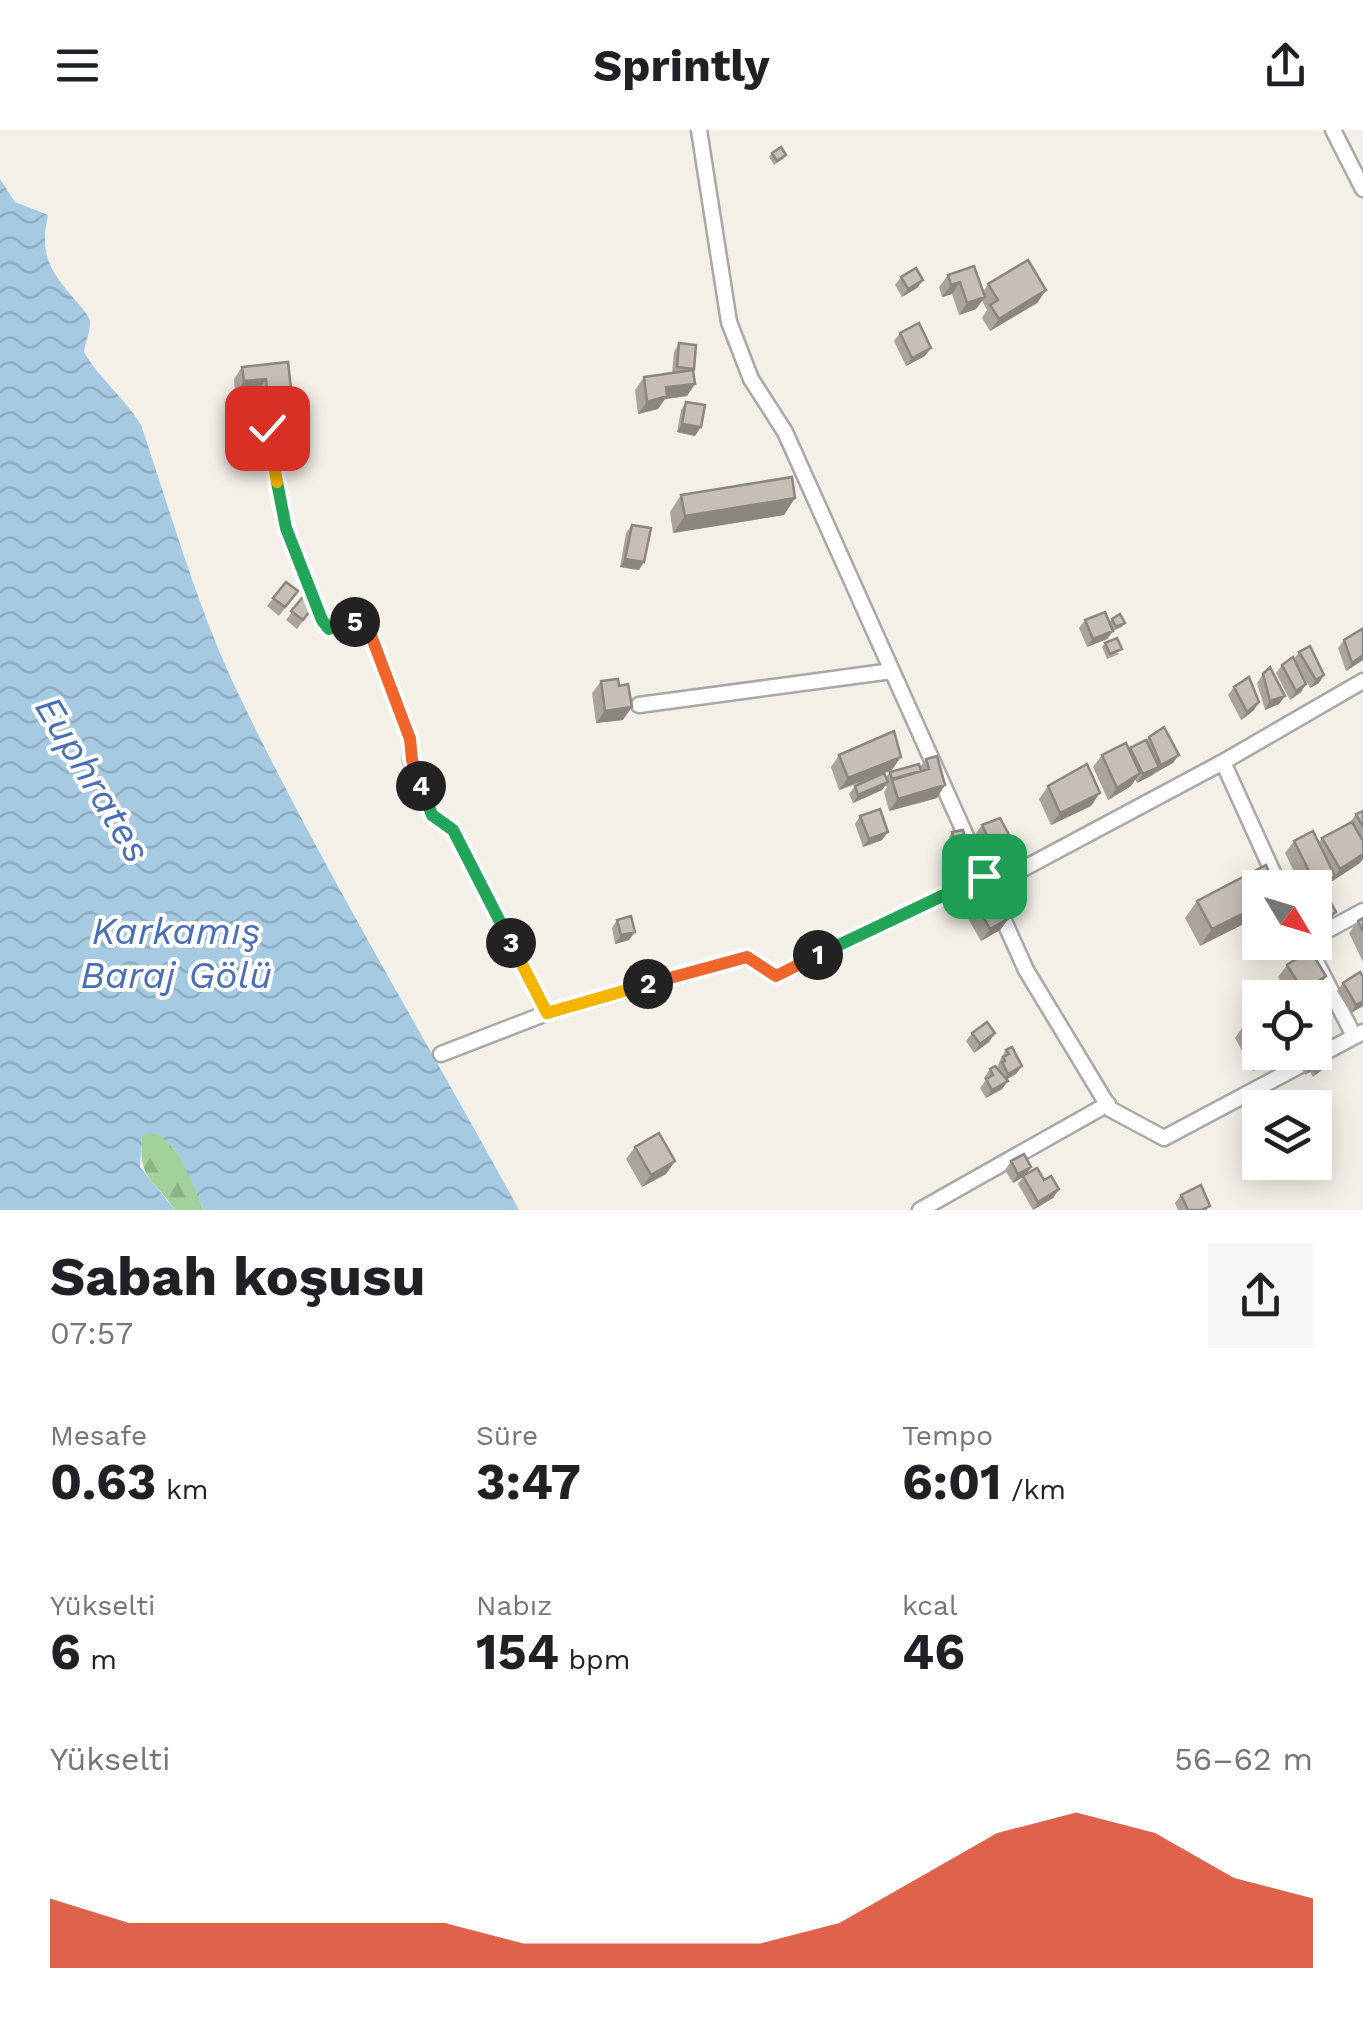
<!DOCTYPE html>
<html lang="tr">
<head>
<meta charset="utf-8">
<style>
	:root { --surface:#fff; --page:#f6f6f6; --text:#202124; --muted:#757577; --accent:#d22000 }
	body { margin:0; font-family:"Work Sans",sans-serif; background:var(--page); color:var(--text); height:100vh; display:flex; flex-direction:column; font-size:38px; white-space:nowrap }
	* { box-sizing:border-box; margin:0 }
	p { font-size:32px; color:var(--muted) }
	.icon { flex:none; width:55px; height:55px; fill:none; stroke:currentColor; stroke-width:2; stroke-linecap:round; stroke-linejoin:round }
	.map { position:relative; height:1080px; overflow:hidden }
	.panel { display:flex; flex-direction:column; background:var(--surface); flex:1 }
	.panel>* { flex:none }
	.needle { width:65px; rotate:128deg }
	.fabs { position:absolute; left:1242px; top:740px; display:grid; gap:20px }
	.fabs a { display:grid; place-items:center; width:90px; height:90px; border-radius:0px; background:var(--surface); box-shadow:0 5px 25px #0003; font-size:50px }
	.pin { position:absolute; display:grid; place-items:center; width:85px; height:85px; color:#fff; margin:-42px; border-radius:20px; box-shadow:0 5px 15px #0006 }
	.km { position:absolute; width:50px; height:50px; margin:-25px; border-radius:50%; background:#222; color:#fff; font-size:28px; line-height:50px; text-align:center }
	.round { display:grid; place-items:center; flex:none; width:105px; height:105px; border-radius:0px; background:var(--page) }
	.head { display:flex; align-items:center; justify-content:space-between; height:170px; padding:0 50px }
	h1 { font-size:55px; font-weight:700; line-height:75px }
	.stats { display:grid; grid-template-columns:repeat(3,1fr); gap:15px; height:170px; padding:10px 50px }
	.stats div { display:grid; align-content:center }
	.stats b { font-size:50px; font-weight:700 }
	.stats small { font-size:28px; font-weight:400 }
	.stats p { font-size:28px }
	.chart { height:280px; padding:20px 50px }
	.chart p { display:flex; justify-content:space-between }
	.chart svg { width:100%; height:180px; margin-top:10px; fill:var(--accent); opacity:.7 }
	header { display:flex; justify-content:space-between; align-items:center; height:130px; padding:0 50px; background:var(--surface); font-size:45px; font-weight:700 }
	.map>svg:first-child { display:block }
	.forest { fill:url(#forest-firs) }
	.water { fill:url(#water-waves) }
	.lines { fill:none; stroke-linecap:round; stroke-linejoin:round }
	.minor-casing { stroke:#a8a8a8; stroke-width:19 }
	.minor { stroke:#fff; stroke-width:14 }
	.wall { fill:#aba49d }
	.shaded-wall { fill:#8b867f }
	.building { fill:#c7bfb6; stroke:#8b867f; stroke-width:2.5 }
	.split-1-casing { stroke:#fff; stroke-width:20 }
	.split-2-casing { stroke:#fff; stroke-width:20 }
	.split-3-casing { stroke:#fff; stroke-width:20 }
	.split-4-casing { stroke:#fff; stroke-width:20 }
	.split-5-casing { stroke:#fff; stroke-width:20 }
	.split-6-casing { stroke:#fff; stroke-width:20 }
	.split-7-casing { stroke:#fff; stroke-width:20 }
	.split-1 { stroke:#22a559; stroke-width:12 }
	.split-2 { stroke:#f0652b; stroke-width:12 }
	.split-3 { stroke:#f5b400; stroke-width:12 }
	.split-4 { stroke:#22a559; stroke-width:12 }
	.split-5 { stroke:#f0652b; stroke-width:12 }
	.split-6 { stroke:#22a559; stroke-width:12 }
	.split-7 { stroke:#f5b400; stroke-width:12 }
	.labels { text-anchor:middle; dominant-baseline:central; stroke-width:8; stroke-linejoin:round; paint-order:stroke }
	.water-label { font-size:38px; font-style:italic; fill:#486eb6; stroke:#fff }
</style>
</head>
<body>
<header><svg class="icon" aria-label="menu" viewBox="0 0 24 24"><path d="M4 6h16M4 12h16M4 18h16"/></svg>Sprintly<svg class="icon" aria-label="share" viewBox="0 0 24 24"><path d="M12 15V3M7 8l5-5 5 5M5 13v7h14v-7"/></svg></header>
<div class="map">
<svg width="1363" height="1080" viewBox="0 0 1363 1080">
	<defs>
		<pattern id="forest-firs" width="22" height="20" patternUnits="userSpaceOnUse" patternTransform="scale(2.5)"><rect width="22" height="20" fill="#a2d29a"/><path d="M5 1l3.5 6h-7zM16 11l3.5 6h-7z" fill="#8bb484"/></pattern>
		<pattern id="water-waves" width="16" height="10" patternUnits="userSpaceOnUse" patternTransform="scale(2.5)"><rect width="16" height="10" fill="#a6cae1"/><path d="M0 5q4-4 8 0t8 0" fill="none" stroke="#8fadc1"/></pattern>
	</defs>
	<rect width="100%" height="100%" fill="#f2f0e7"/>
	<!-- forest -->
	<path class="forest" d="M147 1002C179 1003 193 1056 204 1080H175C152 1046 138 1050 142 1006Z"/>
	<!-- water -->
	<path class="water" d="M0 49 15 72 48 85C39 125 50 141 76 171 81 177 88 184 90 191 91 201 85 212 84 222 99 249 125 268 141 295 171 383 196 474 236 559 321 737 425 907 519 1080H204C194 1059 171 990 142 1006L140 1037 175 1080H0Z"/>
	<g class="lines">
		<defs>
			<path id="minor" d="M699 0 729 192 751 249 785 302 1026 840 1110 979 1164 1008 1363 902
				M1333 0 1363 59
				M267 298 286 398 322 490 329 499 362 491 369 500 410 609 411 631 432 685 453 700 547 883
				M639 575 892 541
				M1223 632 1280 758
				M989 757 1223 632 1363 551
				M1315 807 1363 781
				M1306 812 1354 906
				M441 924 547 883 747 827 776 846 984 746
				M920 1080 1108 974"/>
		</defs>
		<!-- minor casing -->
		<use href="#minor" class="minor-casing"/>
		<!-- minor -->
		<use href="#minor" class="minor"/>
	</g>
	<!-- wall -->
	<path class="wall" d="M772 23 786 25 783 29 774 35 769 27Z
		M948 145 983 162 988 154 1046 160 1037 173 990 201 982 188 987 180 982 171 976 179 959 185 952 164 942 167 939 157Z
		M901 147 923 150 917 158 902 167 895 155Z
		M900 203 925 226 906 236 894 211Z
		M679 213 693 240 687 266 665 269 658 279 638 284 635 260 644 247 672 243 674 222Z
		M288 232 293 277 284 290 232 296 230 274 238 263 235 264 234 249 242 237Z
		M686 272 695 306 677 302 681 280Z
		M681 365 795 368 784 385 673 403 670 382Z
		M632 395 639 440 620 437 626 403Z
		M286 452 298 461 279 486 267 476Z
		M303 467 314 476 297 499 286 490Z
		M1112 489 1125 493 1122 497 1113 501 1107 509 1087 517 1079 498 1085 490 1109 492Z
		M1344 510 1363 530 1346 541 1338 518Z
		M1105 513 1119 524 1107 529 1102 517Z
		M1299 522 1319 553 1310 558 1302 544 1301 562 1290 570 1276 543 1282 535 1294 529Z
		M1263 544 1285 566 1279 574 1265 580 1257 553Z
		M601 551 623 590 596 593 592 563Z
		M1234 557 1259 572 1253 581 1241 590 1228 565Z
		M1149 607 1173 633 1137 653 1135 649 1131 656 1108 670 1093 637 1102 625 1129 619 1146 610Z
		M839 625 892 640 839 660 831 637Z
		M926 629 937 668 889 681 884 662 887 657 885 656 882 660 853 673 849 664 855 656 886 647 890 642 920 637Z
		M1048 656 1091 676 1051 695 1039 669Z
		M1363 681V729L1360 733 1331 752 1327 758 1315 764V758H1302L1285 723 1294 711 1319 712 1322 708 1349 694 1356 684Z
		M860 686 882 710 863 717 855 694Z
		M982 695 1008 722 990 733 976 703Z
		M952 702 967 714 953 721 949 707Z
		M954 723 972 742 955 749 948 731Z
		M1266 735 1200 816 1185 788 1197 771Z
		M968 761 1009 788 1000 800 981 811 959 773Z
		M1315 765 1336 782 1330 790 1316 798Z
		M1363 788V832L1349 803 1358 791Z
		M617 790 635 802 629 810 615 814 612 798Z
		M1287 835 1326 846 1318 858 1304 868H1291L1278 847Z
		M1343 853 1363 876 1351 883 1337 861Z
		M1244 895 1260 922H1281L1276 929 1253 941 1235 908Z
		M972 903 989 912 974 923 966 911Z
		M1006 920 1022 936 1016 944 1007 949 1002 959 986 968 980 958 986 950 984 948 990 939 997 938 1001 928Z
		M1305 935 1323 938 1313 947 1310 942 1306 945 1302 940Z
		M635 1017 675 1031 666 1044 642 1057 626 1029Z
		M1011 1031 1031 1037 1026 1044 1044 1050 1059 1059 1053 1068 1033 1080 1018 1054 1023 1047 1013 1053 1005 1040Z
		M1181 1065 1208 1080H1178L1175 1073Z"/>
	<!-- shaded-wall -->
	<path class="shaded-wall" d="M923 150 917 158 902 167 908 159Z
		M960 152 952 164 942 167 951 155Z
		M1046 160 1037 173 990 201 999 189Z
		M985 167 976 179 959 185 967 173Z
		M931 218 925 226 906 236 912 228Z
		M266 249 258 261 235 264 244 251Z
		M695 254 687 266 665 269 658 279 638 284 647 272 666 257Z
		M293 277 284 290 232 296 241 283Z
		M682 294 701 297 695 306 677 302Z
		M795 368 784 385 673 403 685 386Z
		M625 429 644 432 639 440 620 437Z
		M1113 501 1107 509 1087 517 1093 509Z
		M1363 525V530L1346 541 1352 533Z
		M1324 545 1319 553 1310 558 1316 550Z
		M1306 554 1301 562 1290 570 1296 561Z
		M1285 566 1279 574 1265 580 1270 571Z
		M1259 572 1253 581 1241 590 1247 582Z
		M632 577 623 590 596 593 605 581Z
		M1179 625 1173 633 1155 643 1161 635Z
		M901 627 892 640 839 660 848 648Z
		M1159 637 1153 645 1137 653 1143 644Z
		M1140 643 1131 656 1108 670 1117 658Z
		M888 652 882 660 853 673 858 665Z
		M945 655 937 668 889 681 898 669Z
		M1100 663 1091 676 1051 695 1060 683Z
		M888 702 882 710 863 717 869 709Z
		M1014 714 1008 722 990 733 996 724Z
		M1363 724V729L1360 733 1331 752 1327 758 1315 764 1314 758 1316 755 1335 746 1340 739Z
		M978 734 972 742 955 749 961 741Z
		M1260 775V786L1200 816 1212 799Z
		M1336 782 1330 790 1316 798 1322 790Z
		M1009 788 1000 800 981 811 990 799Z
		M635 802 629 810 615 814 621 805Z
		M1326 846 1318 858 1304 868H1298L1303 861Z
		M1363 871V876L1351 883 1356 875Z
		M995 903 989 912 974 923 980 914Z
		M1274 922H1281L1276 929 1253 941 1261 929Z
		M1022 936 1016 944 1002 952 1008 944Z
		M1008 951 1002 959 986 968 992 960Z
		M675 1031 666 1044 642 1057 651 1045Z
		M1031 1037 1025 1046 1013 1053 1018 1044Z
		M1059 1059 1053 1068 1033 1080 1038 1072Z"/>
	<!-- building -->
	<path class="building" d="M781 17 786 25 777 31 772 23Z
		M1028 130 1046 160 999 189 990 175 998 170 988 154Z
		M974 136 985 167 967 173 960 152 951 155 948 145Z
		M916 138 923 150 908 159 901 147Z
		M919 193 931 218 912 228 900 203Z
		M679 213 696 215 694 239 677 237Z
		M288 232 293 277 241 283 238 262 267 259 266 249 244 251 242 237Z
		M693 240 695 254 666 257 667 266 647 272 644 247Z
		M686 272 705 275 701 297 682 294Z
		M792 347 795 368 685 386 681 365Z
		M632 395 651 398 644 432 625 429Z
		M286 452 298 461 285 477 273 468Z
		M303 467 314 476 303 490 291 481Z
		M1105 482 1113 501 1093 509 1085 490Z
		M1120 484 1125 493 1116 497 1112 489Z
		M1362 499 1363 503V525L1352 533 1344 510Z
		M1117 508 1122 519 1110 524 1105 513Z
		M1310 516 1324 545 1316 550 1299 522Z
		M1293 527 1306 554 1296 561 1282 535Z
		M1270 537 1285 566 1270 571 1263 544Z
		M1249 547 1259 572 1247 582 1234 557Z
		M618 549 619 556 628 554 632 577 605 581 601 551Z
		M1164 597 1179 625 1161 635 1149 607Z
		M894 601 901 627 848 648 839 625Z
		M1146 610 1159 637 1143 644 1130 618Z
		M1126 613 1140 643 1117 658 1102 625Z
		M937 626 945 655 898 669 892 650 929 639 926 629Z
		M919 634 921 641 892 649 890 642Z
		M1087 634 1100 663 1060 683 1048 656Z
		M884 643 888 652 858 665 855 656Z
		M880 679 888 702 869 709 860 686Z
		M1363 681V697L1356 684Z
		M1000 688 1014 714 996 724 982 695Z
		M1352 692 1363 711V724L1340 739 1322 708Z
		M963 700 967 714 956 717 952 702Z
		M1313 701 1335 746 1316 755 1294 711Z
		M971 716 978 734 961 741 954 723Z
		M1266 735 1276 758H1260V775L1212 799 1197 771Z
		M987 749 1009 788 990 799 968 761Z
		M1324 760 1336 782 1322 790 1315 778V765Z
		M631 786 635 802 621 805 617 790Z
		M1363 788V802L1358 791Z
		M1310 820 1326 846 1303 861 1287 835Z
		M1360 842 1363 847V871L1356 875 1343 853Z
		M1260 887V922H1274L1261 929 1244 895Z
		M987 892 995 903 980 914 972 903Z
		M1315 897 1321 906 1315 911Z
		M1012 917 1022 936 1008 944 1002 932 1005 931 1003 927 1009 924 1006 920Z
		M1316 928 1323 938 1316 943 1313 938 1309 941 1305 935Z
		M995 936 1008 951 992 960 986 949 993 945 990 939Z
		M659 1003 675 1031 651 1045 635 1017Z
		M1024 1024 1031 1037 1018 1044 1011 1031Z
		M1037 1038 1044 1050 1051 1046 1059 1059 1038 1072 1023 1046Z
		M1201 1055 1210 1076 1202 1080H1188L1181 1065Z"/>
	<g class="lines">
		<defs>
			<path id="split-1" d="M818 825 984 746"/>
			<path id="split-2" d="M648 854 747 827 776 846 818 825"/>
			<path id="split-3" d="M511 813 547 883 648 854"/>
			<path id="split-4" d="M421 656 432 685 453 700 511 813"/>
			<path id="split-5" d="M355 492 362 491 369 500 410 609 412 630 421 656"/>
			<path id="split-6" d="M277 352 286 398 322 490 329 499 355 492"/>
			<path id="split-7" d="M267 298 277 352"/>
		</defs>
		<!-- split-1 casing -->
		<use href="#split-1" class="split-1-casing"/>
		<!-- split-2 casing -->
		<use href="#split-2" class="split-2-casing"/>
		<!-- split-3 casing -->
		<use href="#split-3" class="split-3-casing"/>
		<!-- split-4 casing -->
		<use href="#split-4" class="split-4-casing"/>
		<!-- split-5 casing -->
		<use href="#split-5" class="split-5-casing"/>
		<!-- split-6 casing -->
		<use href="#split-6" class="split-6-casing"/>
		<!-- split-7 casing -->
		<use href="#split-7" class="split-7-casing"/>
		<!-- split-1 -->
		<use href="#split-1" class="split-1"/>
		<!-- split-2 -->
		<use href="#split-2" class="split-2"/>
		<!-- split-3 -->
		<use href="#split-3" class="split-3"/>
		<!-- split-4 -->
		<use href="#split-4" class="split-4"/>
		<!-- split-5 -->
		<use href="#split-5" class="split-5"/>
		<!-- split-6 -->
		<use href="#split-6" class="split-6"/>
		<!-- split-7 -->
		<use href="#split-7" class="split-7"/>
	</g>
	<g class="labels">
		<!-- water labels -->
		<g class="water-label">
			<text transform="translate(93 649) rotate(59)">Euphrates</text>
			<text x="176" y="801">Karkamış<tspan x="176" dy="44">Baraj Gölü</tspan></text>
		</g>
	</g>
</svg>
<div class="fabs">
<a><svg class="needle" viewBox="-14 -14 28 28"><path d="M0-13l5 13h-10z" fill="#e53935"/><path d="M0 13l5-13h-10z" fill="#757577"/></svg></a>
<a><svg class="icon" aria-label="locate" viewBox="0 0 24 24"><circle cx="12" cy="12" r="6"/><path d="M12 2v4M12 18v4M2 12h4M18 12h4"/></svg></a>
<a><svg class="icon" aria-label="layers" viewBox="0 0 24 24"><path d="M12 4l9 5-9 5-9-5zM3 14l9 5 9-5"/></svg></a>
</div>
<div class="pin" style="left:984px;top:746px;background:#1e9e55"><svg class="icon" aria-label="arrive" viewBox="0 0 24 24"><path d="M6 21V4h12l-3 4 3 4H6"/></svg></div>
<div class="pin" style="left:267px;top:298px;background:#d93025"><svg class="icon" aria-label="check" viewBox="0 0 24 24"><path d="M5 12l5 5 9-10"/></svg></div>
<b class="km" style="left:818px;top:825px">1</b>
<b class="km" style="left:648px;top:854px">2</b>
<b class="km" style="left:511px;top:813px">3</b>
<b class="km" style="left:421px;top:656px">4</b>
<b class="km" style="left:355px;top:492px">5</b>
</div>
<section class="panel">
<div class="head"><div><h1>Sabah koşusu</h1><p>07:57</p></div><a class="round"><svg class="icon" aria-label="share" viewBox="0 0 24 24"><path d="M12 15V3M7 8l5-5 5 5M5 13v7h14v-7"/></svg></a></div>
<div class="stats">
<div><p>Mesafe</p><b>0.63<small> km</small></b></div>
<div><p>Süre</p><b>3:47</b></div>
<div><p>Tempo</p><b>6:01<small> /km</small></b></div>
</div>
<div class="stats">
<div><p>Yükselti</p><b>6<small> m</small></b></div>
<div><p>Nabız</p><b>154<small> bpm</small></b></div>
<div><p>kcal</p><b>46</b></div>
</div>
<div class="chart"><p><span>Yükselti</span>56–62 m</p>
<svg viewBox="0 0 160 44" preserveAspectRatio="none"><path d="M0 44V27L10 33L20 33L30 33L40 33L50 33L60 38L70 38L80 38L90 38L100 33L110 22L120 11L130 6L140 11L150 22L160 27V44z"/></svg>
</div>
</section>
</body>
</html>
